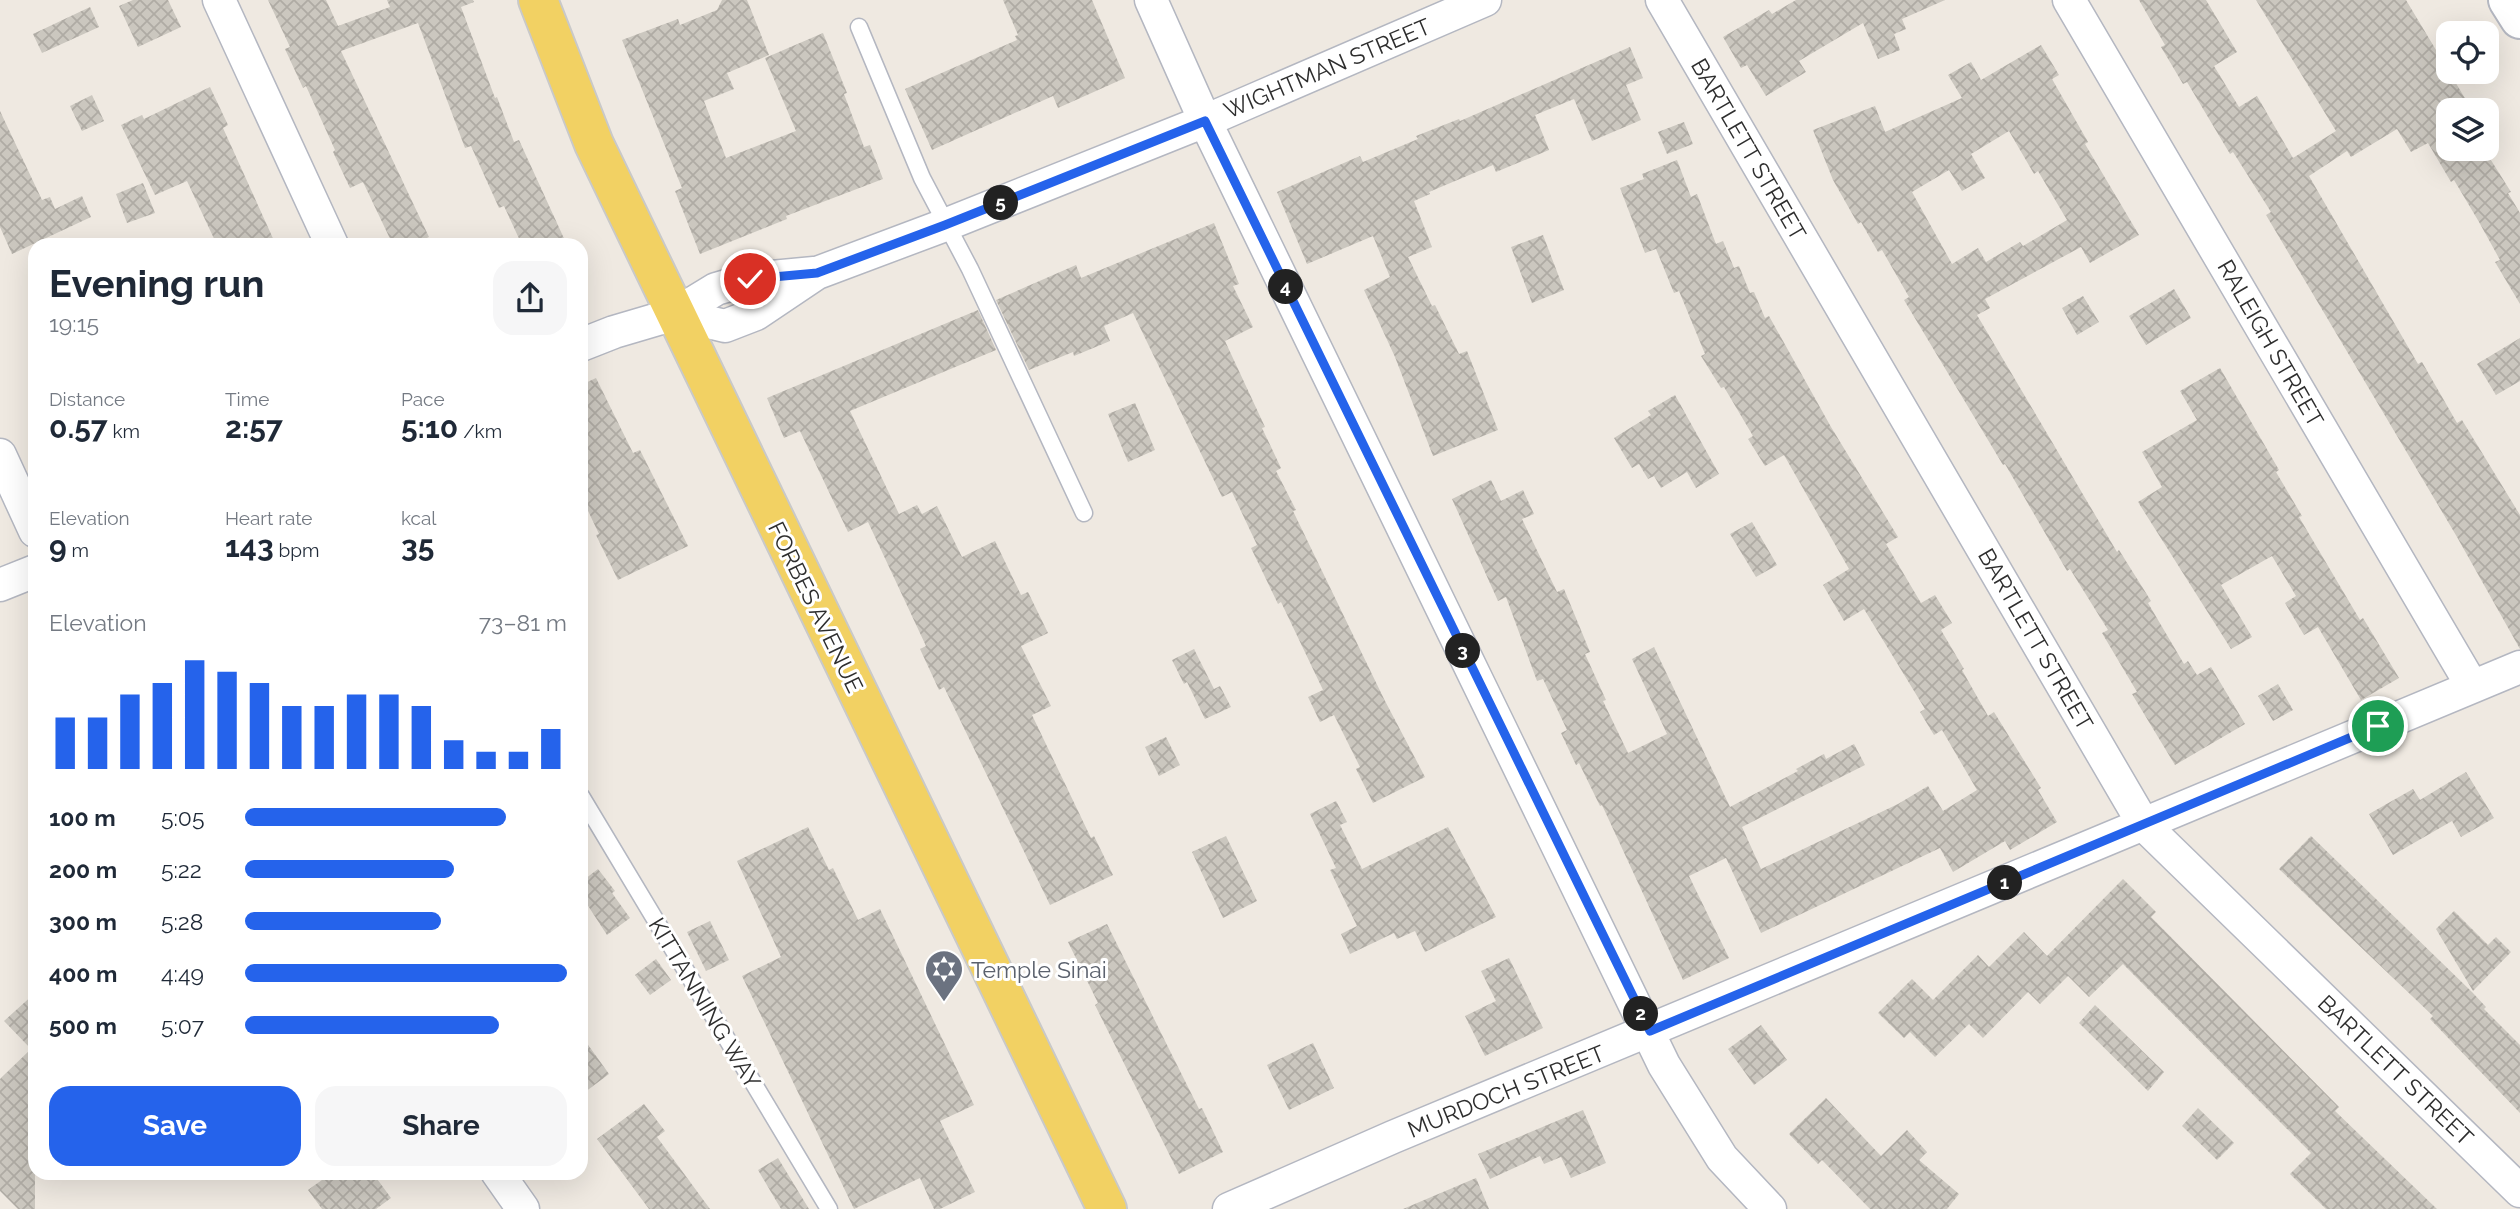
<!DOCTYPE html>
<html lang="en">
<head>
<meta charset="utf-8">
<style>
	:root { --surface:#fff; --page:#f6f6f7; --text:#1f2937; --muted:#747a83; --accent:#2563eb }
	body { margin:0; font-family:Raleway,sans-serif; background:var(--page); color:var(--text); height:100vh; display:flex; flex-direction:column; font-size:26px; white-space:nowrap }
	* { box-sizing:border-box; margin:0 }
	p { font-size:23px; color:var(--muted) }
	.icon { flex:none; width:38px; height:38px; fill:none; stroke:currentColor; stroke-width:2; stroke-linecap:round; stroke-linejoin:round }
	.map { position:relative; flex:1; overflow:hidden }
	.details { position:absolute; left:28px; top:238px; width:560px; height:942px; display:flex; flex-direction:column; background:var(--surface); border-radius:21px; box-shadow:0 7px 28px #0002 }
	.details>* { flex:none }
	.tools { position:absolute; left:2436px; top:21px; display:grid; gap:14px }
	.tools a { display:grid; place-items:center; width:63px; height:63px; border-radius:14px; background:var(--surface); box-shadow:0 7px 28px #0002; font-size:35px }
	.pin { position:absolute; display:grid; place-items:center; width:60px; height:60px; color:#fff; margin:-30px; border:4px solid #fff; border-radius:50%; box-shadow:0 2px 7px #0007 }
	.km { position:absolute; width:35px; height:35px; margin:-18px; border-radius:50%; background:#222; color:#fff; font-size:19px; line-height:35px; text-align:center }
	.round { display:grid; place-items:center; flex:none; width:74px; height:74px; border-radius:21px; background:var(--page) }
	.headline { display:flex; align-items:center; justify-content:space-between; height:119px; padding:0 21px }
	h1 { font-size:38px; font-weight:700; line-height:52px }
	.stats { display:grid; grid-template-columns:repeat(3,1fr); gap:10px; height:119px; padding:7px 21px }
	.stats div { display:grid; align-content:center }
	.stats b { font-size:30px; font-weight:700 }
	.stats small { font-size:19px; font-weight:400 }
	.stats p { font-size:19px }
	.chart { height:196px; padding:14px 21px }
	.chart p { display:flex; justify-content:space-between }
	.chart svg { width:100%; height:126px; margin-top:7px; stroke:var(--accent); stroke-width:6 }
	.cta { display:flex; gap:14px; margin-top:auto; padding:14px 21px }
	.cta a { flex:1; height:80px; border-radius:21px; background:var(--accent); color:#fff; font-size:28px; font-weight:700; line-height:80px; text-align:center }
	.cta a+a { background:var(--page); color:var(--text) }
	ul { padding:0 21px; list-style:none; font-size:23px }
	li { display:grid; grid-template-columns:112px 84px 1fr; align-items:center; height:52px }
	li i { height:18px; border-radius:9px; background:var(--accent) }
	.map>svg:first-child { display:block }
	.building { fill:url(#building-cross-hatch); fill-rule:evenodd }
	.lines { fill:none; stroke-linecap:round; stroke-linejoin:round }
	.service-casing { stroke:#b4b7c1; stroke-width:19 }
	.minor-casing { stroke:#b4b7c1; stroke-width:35 }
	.secondary-casing { stroke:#b4b7c1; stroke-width:42 }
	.primary-casing { stroke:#c9c9c9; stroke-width:42 }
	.service { stroke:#fff; stroke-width:16 }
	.minor { stroke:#fff; stroke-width:32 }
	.secondary { stroke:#fff; stroke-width:38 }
	.primary { stroke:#f2d163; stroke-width:38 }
	.route-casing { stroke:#fff; stroke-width:14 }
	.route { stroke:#2563eb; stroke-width:9 }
	.labels { text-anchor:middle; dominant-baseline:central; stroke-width:6; stroke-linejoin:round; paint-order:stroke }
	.street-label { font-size:23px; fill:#2e2e2e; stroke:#fff }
	.worship-label { font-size:23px; fill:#5b616d; stroke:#fff; text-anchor:start }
</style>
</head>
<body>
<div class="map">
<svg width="2520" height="1209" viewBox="0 0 2520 1209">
	<defs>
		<pattern id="building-cross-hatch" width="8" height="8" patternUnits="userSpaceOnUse" patternTransform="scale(1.75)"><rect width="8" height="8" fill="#cbc7bf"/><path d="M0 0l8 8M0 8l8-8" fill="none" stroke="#afaba4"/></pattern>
	</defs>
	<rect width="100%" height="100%" fill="#efe9e1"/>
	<!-- building -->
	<path class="building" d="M133 0H168L181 27 138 47 119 6Z
		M268 0H326L338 26 390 7 387 0H473L474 2 461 7 495 98 497 97 514 142 519 140 567 245H522L504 206 499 208 471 146 465 148 418 23 341 51 429 237 412 245H393L363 182 350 188 333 152 335 150 306 86 303 88 285 49 290 47Z
		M722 0H747L769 55 727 73 734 89 704 101 726 158 796 131 765 58 823 33 847 93 844 94 864 147 870 145 883 179 786 216 787 219 700 254 675 191 682 188 622 40 678 19 680 25 717 10Z
		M1003 0H1092L1125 78 1058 108 1053 96 932 150 905 89 1017 40 1015 36 1018 35Z
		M1796 0H1945L1902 19 1906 29 1894 34 1900 50 1878 59 1863 23 1799 61 1806 72 1766 96 1747 65 1741 68 1723 37 1769 10 1772 14Z
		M2139 0H2206L2237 52 2214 66 2239 107 2257 96 2293 158 2336 131 2256 0H2406L2472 110H2448V149H2484L2511 192 2508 193 2520 213V304L2495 262 2500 260 2479 222 2454 180 2451 182 2428 143 2411 152 2397 129 2351 157 2347 151 2309 176 2418 364 2422 362 2457 423 2462 420 2520 515V649L2457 537 2266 215 2271 212 2233 152 2230 154 2187 82 2183 84 2161 47 2165 45Z
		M90 7 99 27 42 53 33 34Z
		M2041 45 2059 75 2052 79 2088 142 2085 144 2139 235 2090 263 2081 247 1985 299 1990 308 1977 315 2117 552 2119 550 2151 601 2148 603 2184 664 2188 661 2197 675 2211 667 2245 724 2175 765 2132 694 2137 692 2102 633 2108 630 2070 569 2067 571 2005 464 2003 465 1904 300 1909 297 1882 250 1878 252 1861 222 1858 224 1833 180 1813 130 1875 106 1885 132 1962 98 1948 75 1971 62 1981 80ZM2009 131 2034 174 2038 171 2067 220 2023 246 2020 242 1986 262 1978 248 1952 264 1912 192 1949 170 1962 191 1985 178 1971 154Z
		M1630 47 1643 78 1626 85 1641 120 1592 141 1574 99 1535 115 1549 150 1496 172 1493 165 1429 192 1430 194 1414 201 1432 247 1408 257 1432 306 1435 305 1459 354 1467 351 1498 430 1433 456 1395 357 1364 290 1390 277 1373 236 1307 264 1277 192 1360 156 1363 162 1418 139 1416 136 1459 119 1460 121Z
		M210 87 228 125 223 128 276 245H217L187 181 155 195 121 125 142 115 144 119Z
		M92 95 104 121 82 131 70 106Z
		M0 111 42 200 50 197 55 209 82 196 91 217 12 254 0 227Z
		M1684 122 1693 144 1667 154 1658 132Z
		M1677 160 1691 197 1697 194 1716 244 1723 241 1734 268 1739 266 1750 293 1754 292 1765 318 1769 316 1831 427 1898 537 1886 544 1921 603 1935 595 1952 623 1941 630 1964 669 1962 670 1988 716 1994 712 2041 788 2038 790 2057 822 2010 850 2005 841 1953 872 1940 848 1761 933 1726 858 1689 876 1729 958 1683 980 1602 805 1600 806 1579 763 1576 765 1561 733 1567 730 1543 679 1537 681 1506 597 1498 601 1452 499 1491 480 1501 501 1523 490 1534 514 1522 519 1557 592 1564 589 1590 652 1585 654 1606 700 1603 701 1628 753 1667 734 1632 659 1654 647 1730 807 1798 771 1796 769 1824 754 1826 759 1854 744 1865 765 1742 827 1761 869 1898 804 1928 786 1943 811 1977 790 1942 730 1934 735 1920 712 1925 709 1864 609 1844 621 1823 585 1849 569 1784 455 1765 466 1748 439 1753 436 1724 387 1721 388 1701 356 1705 354 1679 291 1674 293 1656 249 1645 253 1620 188 1644 179 1642 174Z
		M143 183 155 213 127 223 116 194Z
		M1214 223 1239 284 1233 286 1253 327 1225 341 1265 427 1262 428 1281 468 1276 471 1296 510 1293 511 1384 699 1425 777 1373 803 1356 769 1360 767 1334 715 1320 722 1308 697 1323 690 1281 602 1278 604 1251 548 1257 545 1232 492 1222 497 1133 313 1104 326 1110 341 1074 356 1073 352 1029 370 996 300 1076 265 1081 278Z
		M1543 235 1564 290 1532 303 1511 247Z
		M2174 289 2191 318 2146 345 2129 316Z
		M2083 296 2099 322 2077 335 2062 308Z
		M978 310 996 350 850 411 899 514 917 505 922 514 937 506 962 557 995 541 1021 595 1028 592 1048 633 1021 646 1051 706 1032 715 1091 838 1094 836 1113 875 1050 905 944 687 939 690 920 649 926 646 868 522 848 532 800 431 784 438 767 398Z
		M2520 338V381L2496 395 2477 364Z
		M2220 368 2279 470 2276 472 2302 516 2299 517 2360 620 2363 618 2399 678 2361 700 2318 627 2304 635 2285 603 2296 596 2272 556 2221 585 2252 637 2231 649 2138 502 2162 487 2142 452 2197 420 2180 391Z
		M596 378 633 453 640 450 688 546 618 580 596 535 599 534 581 496V385Z
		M1675 395 1719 474 1696 488 1687 472 1661 488 1654 476 1648 479 1639 464 1632 468 1614 438 1651 415 1648 411Z
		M1135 403 1155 450 1128 462 1108 414Z
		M1752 522 1777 565 1756 577 1730 534Z
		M1194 649 1214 689 1220 686 1231 707 1205 719 1187 682 1184 684 1172 660Z
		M2278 684 2293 710 2273 721 2258 696Z
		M1166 737 1180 765 1159 776 1145 747Z
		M2466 772 2494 818 2461 837 2452 821 2393 855 2369 814 2413 789 2420 800Z
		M1336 801 1347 822 1340 825 1362 869 1448 827 1496 917 1425 952 1415 931 1397 939 1394 933 1350 954 1341 934 1357 926 1330 870 1336 868 1310 814Z
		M808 827 829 870 833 868 858 920 880 909 974 1105 940 1121 975 1192 940 1209H934L920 1178 854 1209 742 976 781 957 737 861Z
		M1226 836 1257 901 1223 918 1192 852Z
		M2311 836 2472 992 2486 1007 2484 1009 2520 1045V1113L2430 1019 2433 1016 2279 869Z
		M598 869 615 891 612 893 630 918 607 935 581 895V882Z
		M2123 879 2156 912 2151 917 2339 1107 2335 1111 2437 1209H2326L2290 1174 2311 1153 2123 964 2089 997 2068 976 2040 1004 2028 992 1983 1038 1969 1024 1935 1057 1910 1032 1904 1038 1878 1013 1912 979 1933 1000 1978 955 1989 967 2024 932 2047 956Z
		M2454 911 2488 945 2496 937 2511 952 2473 991 2436 929Z
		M710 921 729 960 706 971 687 932Z
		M1107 924 1168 1047 1199 1109 1202 1108 1223 1152 1179 1174 1095 1005 1098 1003 1068 942Z
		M1509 958 1543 1028 1485 1056 1465 1016 1496 1001 1481 971Z
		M656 959 671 980 650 995 635 975Z
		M35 993V1209H18L0 1191V1079L31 1049 4 1021Z
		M2095 1005 2164 1072 2148 1091 2079 1023Z
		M1761 1025 1787 1060 1754 1085 1728 1049Z
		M581 1035 609 1074 581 1095Z
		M1313 1043 1334 1088 1289 1110 1267 1065Z
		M1826 1098 1881 1156 1907 1130 1927 1152 1919 1160 1959 1194 1947 1209H1870L1822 1160 1818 1164 1789 1134Z
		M644 1104 665 1131 657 1137 710 1209H649L597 1139Z
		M2198 1108 2234 1143 2217 1160 2182 1126Z
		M1583 1110 1606 1163 1571 1178 1561 1157 1544 1164 1540 1156 1490 1179 1478 1154Z
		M778 1158 809 1209H781L758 1170Z
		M333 1172H372L391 1198 376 1209H322L308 1190Z
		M1476 1178 1489 1209H1403Z"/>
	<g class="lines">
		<defs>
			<path id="service" d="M859 27 922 178 970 269 1084 513
				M581 796 829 1209"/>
			<path id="minor" d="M219 0 332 245
				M1151 0 1205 121 1664 1065 1722 1158 1770 1209
				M1662 0 2144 825 2520 1191
				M2069 0 2472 686
				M675 314 725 326 756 314 817 273 945 225 1205 121 1485 0
				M581 345 614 332 675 314 716 289 750 279 814 273
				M0 455 35 531
				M0 585 35 571
				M497 1172 523 1209
				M1229 1209 1393 1137 2520 667"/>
			<path id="secondary" d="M2508 0 2520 19"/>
			<path id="primary" d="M538 0 594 144 1107 1209"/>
		</defs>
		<!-- service casing -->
		<use href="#service" class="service-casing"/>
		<!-- minor casing -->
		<use href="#minor" class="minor-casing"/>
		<!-- secondary casing -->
		<use href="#secondary" class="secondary-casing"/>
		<!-- primary casing -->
		<use href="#primary" class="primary-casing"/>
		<!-- service -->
		<use href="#service" class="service"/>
		<!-- minor -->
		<use href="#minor" class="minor"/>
		<!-- secondary -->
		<use href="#secondary" class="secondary"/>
		<!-- primary -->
		<use href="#primary" class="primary"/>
	</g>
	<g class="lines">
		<defs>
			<path id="route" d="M750 279 817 273 945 225 1205 121 1650 1031 2378 726"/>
		</defs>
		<!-- route casing -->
		<use href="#route" class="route-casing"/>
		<!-- route -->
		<use href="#route" class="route"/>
	</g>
	<!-- icons -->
	<defs>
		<symbol id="synagogue-pin" viewBox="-11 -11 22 30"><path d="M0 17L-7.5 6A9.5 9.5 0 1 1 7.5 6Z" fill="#6b7280" stroke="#fff"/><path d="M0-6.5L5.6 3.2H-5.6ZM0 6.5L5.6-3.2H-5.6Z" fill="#fff"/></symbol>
	</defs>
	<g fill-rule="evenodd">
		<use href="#synagogue-pin" x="922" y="947" width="44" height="60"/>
	</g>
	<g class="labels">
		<!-- street labels -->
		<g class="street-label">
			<text transform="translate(1327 68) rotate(-23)">WIGHTMAN STREET</text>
			<text transform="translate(1749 149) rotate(60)">BARTLETT STREET</text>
			<text transform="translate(2271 343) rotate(60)">RALEIGH STREET</text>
			<text transform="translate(816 607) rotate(64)">FORBES AVENUE</text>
			<text transform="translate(2036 639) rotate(60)">BARTLETT STREET</text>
			<text transform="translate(705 1003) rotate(59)">KITTANNING WAY</text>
			<text transform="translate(2396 1070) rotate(44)">BARTLETT STREET</text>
			<text transform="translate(1506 1091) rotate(-22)">MURDOCH STREET</text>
		</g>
		<!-- worship labels -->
		<g class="worship-label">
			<text x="971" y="969">Temple Sinai</text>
		</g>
	</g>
</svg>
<div class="tools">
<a><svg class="icon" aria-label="locate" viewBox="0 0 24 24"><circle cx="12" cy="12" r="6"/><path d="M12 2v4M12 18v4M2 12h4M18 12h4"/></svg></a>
<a><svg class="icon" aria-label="layers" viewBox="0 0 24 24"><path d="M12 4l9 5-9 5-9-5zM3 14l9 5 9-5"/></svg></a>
</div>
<div class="pin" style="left:2378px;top:726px;background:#1e9e55"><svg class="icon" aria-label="arrive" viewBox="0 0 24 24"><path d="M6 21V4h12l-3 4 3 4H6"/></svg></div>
<div class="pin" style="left:750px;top:279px;background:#d93025"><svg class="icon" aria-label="check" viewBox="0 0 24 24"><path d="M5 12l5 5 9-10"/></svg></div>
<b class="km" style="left:2005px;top:883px">1</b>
<b class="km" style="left:1641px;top:1014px">2</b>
<b class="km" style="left:1463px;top:651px">3</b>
<b class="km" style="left:1286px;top:287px">4</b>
<b class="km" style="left:1001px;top:203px">5</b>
<section class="details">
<div class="headline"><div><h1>Evening run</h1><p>19:15</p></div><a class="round"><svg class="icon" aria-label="share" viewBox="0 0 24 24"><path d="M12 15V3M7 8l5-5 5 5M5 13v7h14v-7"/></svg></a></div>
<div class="stats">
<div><p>Distance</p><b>0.57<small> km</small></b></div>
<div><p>Time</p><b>2:57</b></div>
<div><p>Pace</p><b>5:10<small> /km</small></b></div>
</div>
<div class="stats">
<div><p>Elevation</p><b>9<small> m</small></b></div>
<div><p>Heart rate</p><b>143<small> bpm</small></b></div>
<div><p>kcal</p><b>35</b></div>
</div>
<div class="chart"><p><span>Elevation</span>73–81 m</p>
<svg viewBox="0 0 160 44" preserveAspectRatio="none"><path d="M5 44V26M15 44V26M25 44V18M35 44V14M45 44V6M55 44V10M65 44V14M75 44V22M85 44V22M95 44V18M105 44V18M115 44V22M125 44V34M135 44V38M145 44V38M155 44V30"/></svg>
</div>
<ul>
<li><b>100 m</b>5:05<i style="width:81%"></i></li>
<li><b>200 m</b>5:22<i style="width:65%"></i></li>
<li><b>300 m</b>5:28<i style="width:61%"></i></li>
<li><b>400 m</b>4:49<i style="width:100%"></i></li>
<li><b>500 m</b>5:07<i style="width:79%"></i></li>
</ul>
<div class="cta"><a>Save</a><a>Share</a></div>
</section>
</div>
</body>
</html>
